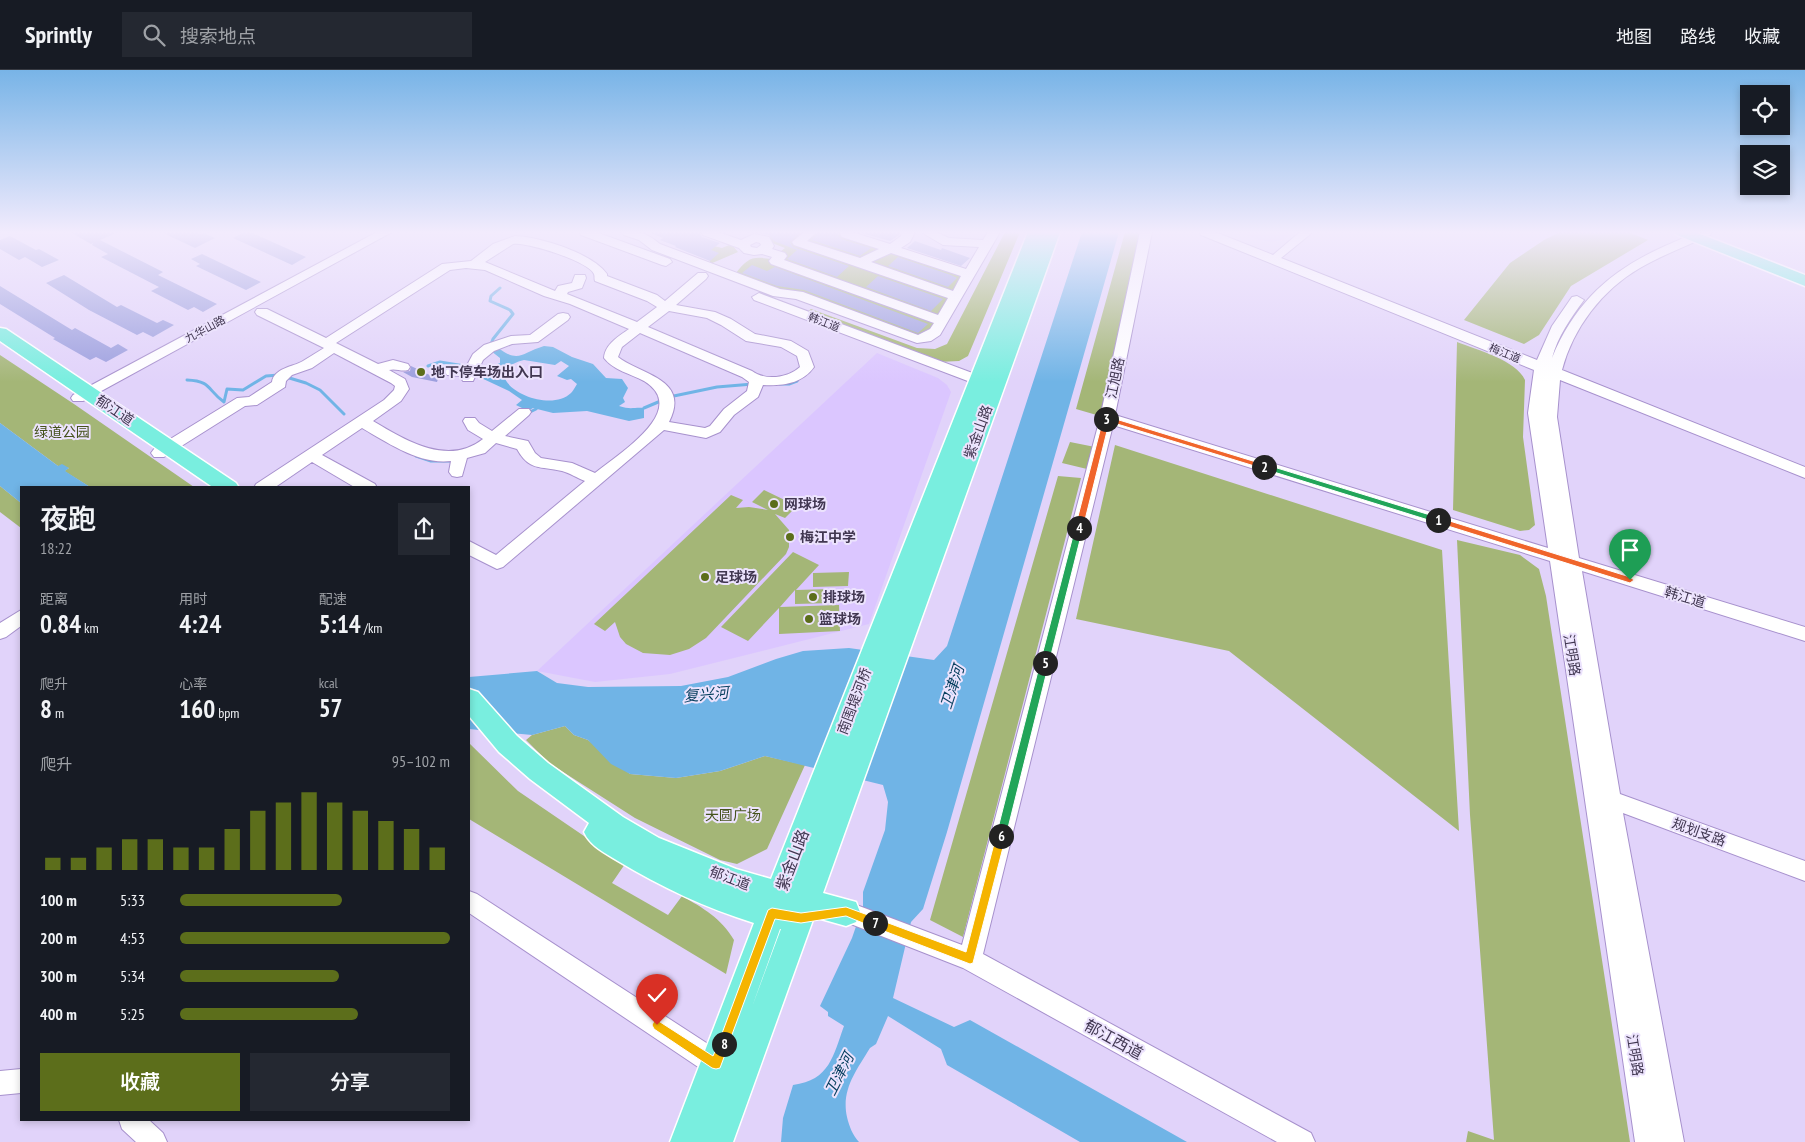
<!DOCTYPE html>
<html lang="zh">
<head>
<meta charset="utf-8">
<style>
	:root { --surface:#171b24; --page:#242831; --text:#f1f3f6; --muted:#9ea1a6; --line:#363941; --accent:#5c6e1b }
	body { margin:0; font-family:"PT Sans Narrow","Noto Sans SC",sans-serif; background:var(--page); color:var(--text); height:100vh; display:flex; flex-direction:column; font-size:19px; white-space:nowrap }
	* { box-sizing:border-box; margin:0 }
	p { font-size:16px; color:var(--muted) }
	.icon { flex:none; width:28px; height:28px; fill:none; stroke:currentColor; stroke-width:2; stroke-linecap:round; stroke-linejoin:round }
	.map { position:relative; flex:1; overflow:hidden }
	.details { position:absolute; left:20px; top:416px; width:450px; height:635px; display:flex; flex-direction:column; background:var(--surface); border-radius:0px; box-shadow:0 2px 8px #0003 }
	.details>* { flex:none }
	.tools { position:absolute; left:1740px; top:15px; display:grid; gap:10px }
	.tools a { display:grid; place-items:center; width:50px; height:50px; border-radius:0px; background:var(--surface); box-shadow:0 2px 8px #0003; font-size:25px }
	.pin { position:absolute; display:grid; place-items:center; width:42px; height:42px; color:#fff; margin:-51px -21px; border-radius:50% 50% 50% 0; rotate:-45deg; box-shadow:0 0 5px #0007 }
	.pin .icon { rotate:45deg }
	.km { position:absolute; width:25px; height:25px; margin:-12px; border-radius:50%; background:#222; color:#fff; font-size:14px; line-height:25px; text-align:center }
	.round { display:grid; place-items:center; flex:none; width:52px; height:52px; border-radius:0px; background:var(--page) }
	.overview { display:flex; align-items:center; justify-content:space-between; height:85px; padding:0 20px }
	h1 { font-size:28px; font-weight:600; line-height:38px }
	.stats { display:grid; grid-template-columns:repeat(3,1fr); gap:8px; height:85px; padding:5px 20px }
	.stats div { display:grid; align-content:center }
	.stats b { font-size:25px; font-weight:600 }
	.stats small { font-size:14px; font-weight:400 }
	.stats p { font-size:14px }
	.chart { height:140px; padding:10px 20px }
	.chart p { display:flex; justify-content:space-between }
	.chart svg { width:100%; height:90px; margin-top:5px; stroke:var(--accent); stroke-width:6 }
	.primary-button { display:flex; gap:10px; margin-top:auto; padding:10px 20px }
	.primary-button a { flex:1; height:58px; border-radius:0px; background:var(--accent); color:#fff; font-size:20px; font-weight:600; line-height:58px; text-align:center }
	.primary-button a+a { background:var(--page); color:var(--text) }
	ul { padding:0 20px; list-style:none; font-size:16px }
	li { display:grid; grid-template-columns:80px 60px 1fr; align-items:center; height:38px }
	li i { height:12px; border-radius:6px; background:var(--accent) }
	header { display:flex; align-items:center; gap:30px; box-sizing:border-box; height:70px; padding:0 25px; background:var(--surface); border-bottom:1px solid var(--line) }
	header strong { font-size:24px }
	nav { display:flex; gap:28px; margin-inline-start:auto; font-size:18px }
	.search { width:350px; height:45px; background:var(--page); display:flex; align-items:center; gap:12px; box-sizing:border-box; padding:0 18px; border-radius:0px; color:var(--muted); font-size:19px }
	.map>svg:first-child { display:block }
	.built { fill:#dbc6ff }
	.green { fill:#a4b677 }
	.forest { fill:#a1b56c }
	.water { fill:#70b4e6; fill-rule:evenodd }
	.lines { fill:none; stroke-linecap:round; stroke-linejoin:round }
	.stream { stroke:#70b4e6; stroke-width:3 }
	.building { fill:#9c9fde }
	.minor-casing { stroke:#a791cd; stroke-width:2 }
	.major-casing { stroke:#fff; stroke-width:3 }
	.minor { fill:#fff; fill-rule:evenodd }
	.major { fill:#79eedf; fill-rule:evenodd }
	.split-1 { fill:#f0652b; stroke:#fff }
	.split-2 { fill:#22a559; stroke:#fff }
	.split-3 { fill:#f0652b; stroke:#fff }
	.split-4 { fill:#f0652b; stroke:#fff }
	.split-5 { fill:#22a559; stroke:#fff }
	.split-6 { fill:#22a559; stroke:#fff }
	.split-7 { fill:#f5b400; stroke:#fff }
	.split-8 { fill:#f5b400; stroke:#fff }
	.split-9 { fill:#f5b400; stroke:#fff }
	.poi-dot { fill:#5c6e1b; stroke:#ece3fd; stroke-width:2 }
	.labels { text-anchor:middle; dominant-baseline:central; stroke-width:4; stroke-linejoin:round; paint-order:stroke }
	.far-street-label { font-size:11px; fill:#413751; stroke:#ece3fd }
	.poi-label { font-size:14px; font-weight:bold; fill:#413751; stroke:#ece3fd; text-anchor:start }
	.street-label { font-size:14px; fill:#413751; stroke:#ece3fd }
	.park-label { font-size:14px; fill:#46531d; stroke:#ece3fd }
	.water-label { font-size:15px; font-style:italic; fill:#053e5e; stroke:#ece3fd }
	.near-street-label { font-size:16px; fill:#413751; stroke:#ece3fd }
</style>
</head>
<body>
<header>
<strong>Sprintly</strong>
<div class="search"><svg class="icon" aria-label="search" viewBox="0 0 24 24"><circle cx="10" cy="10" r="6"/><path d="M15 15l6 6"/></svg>搜索地点</div>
<nav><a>地图</a><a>路线</a><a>收藏</a></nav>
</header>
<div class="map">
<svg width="1805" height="1072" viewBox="0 0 1805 1072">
	<rect width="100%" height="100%" fill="#e1d3fa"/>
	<!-- built -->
	<path class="built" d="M1240 162H1298L1285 169 1272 172 1259 170Z
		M877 283 938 308 947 315 951 322 869 554 670 604 595 612 537 601Z"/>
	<!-- green -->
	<path class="green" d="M776 162H831L964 207 929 264 912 266 736 203C748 188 752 186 771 189L785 178 772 173 768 168Z
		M1125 162H1141L1100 346 1076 339Z
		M1560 162H1628L1648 170 1571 216 1539 265 1524 274 1464 250 1510 193 1544 170Z
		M729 175 733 176 738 182 710 194 709 179 714 176 722 178Z
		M1457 272C1477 280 1516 290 1525 310L1523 367 1535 455 1529 460 1520 461 1453 440Z
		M0 285 74 334 194 417H90L64 401 69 398 58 396 0 353Z
		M1070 372 1095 377 1087 399 1062 393Z
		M1115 375 1442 480 1459 761 1229 581 1076 549Z
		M1058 406 1081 408 963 867 930 850Z
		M0 416 21 433V458L0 442Z
		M764 420 797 436 785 448 775 444 789 460V477L786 484 706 568 689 579 670 585 643 583 626 574 620 567 615 552 605 561 594 554 731 425 743 430 736 438 749 437 768 440 752 432Z
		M1457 470 1520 485 1539 499 1546 526 1630 1072H1466L1468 1061 1494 1070 1470 745Z
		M793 482 819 495 796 520 831 519V533L795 534V520L780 537 839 535 840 561 779 564V538L748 571 721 557Z
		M849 502 848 516 813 517V503Z
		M565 656 574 665 588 670 630 704 676 708 720 701 765 686 805 695 767 779 737 794 720 790 635 748 549 693 526 670 532 665Z
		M469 673 518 721 625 794 612 813 668 845 682 826C703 838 721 848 734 870L726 904 469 749Z"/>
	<!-- forest -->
	<path class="forest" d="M1005 162H1020L968 286 959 291 938 292 807 242 811 239 917 278 935 279 947 274Z"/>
	<!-- water -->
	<path class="water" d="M1082 162H1119L947 762 923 839 911 852 893 928 954 957 970 950 1187 1072H1080L947 995 941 979 888 946 876 974 870 978C856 1001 841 1020 847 1047 849 1056 853 1066 859 1072H781L783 1048 793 1015C830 1010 833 986 844 956L828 946V942L820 936 852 868 863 836V822L885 760 888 732 883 715 765 686 720 701 676 708 630 704 611 694 588 670 574 665 565 656 532 665 469 659V607L537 601 557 613 588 617 681 616 728 607 776 589 803 581 849 578 934 590 947 576Z
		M544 276 553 277 572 287 593 294 606 308 622 309 628 318 623 328 625 332 619 336C631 340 634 337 644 338V348L629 351 587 341 553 343 533 338 528 341 516 335 522 330 509 321 477 306 480 295 489 297 500 293V288L491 281 497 277C519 294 521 283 544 276ZM524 290 555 295 561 291 569 296 557 306 567 310 571 309 577 314C575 317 573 321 571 323 545 348 469 304 524 290Z
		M0 353 58 396 62 394 69 398 65 401 90 417 21 418V433L0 416Z"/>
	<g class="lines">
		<!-- stream -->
		<path class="stream" d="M493 276 491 274 493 269 513 244 510 240 490 231 491 226 500 218
			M428 296 440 292 471 297
			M286 307 306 313 320 320 344 344
			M187 310C212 311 207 320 224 332L227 319 243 320 266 306 279 305
			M780 314H789L797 311
			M669 327 717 317 753 314
			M644 338 663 330
			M526 344 536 339
			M416 386 431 391H453"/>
	</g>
	<!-- building -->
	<path class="building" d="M70 162H119L100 170 163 202 158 205 217 234 203 242 194 237 188 240 151 221 159 217 101 187 108 184 92 175 93 173 91 174Z
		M161 162H196L201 164 204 163 215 168 195 178Z
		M244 162H250L306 187 292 195 233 168Z
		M648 162H699L702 167 720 173 711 180 719 183 710 191 675 177 676 176 660 170 663 168Z
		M751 162H801L790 172 793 177 849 196 837 207 787 189 797 180 774 171 769 165 754 162 751 163Z
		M819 162H839L838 165 841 169 871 178 860 186 811 170Z
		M858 162H900L899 165 890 171Z
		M10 166 36 180 39 179 59 190 42 197 25 187 19 190 0 179V170Z
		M915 171 941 180 942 178 970 188 961 196 907 178Z
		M202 184 261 212 246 220 196 196 200 194 191 189Z
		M898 187 951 205 957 208 948 217 888 196Z
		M752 195 767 201 775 197 928 254 918 263 804 220 777 216 742 203Z
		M64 205 117 237 121 235 157 253 163 250 174 255 153 267 143 262 137 265 89 240 46 213Z
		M878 206 938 227 943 229 931 241 866 217Z
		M0 216 72 260 75 258 111 278 118 274 128 280 106 292 96 287 90 290 53 269 55 268 0 234Z
		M411 296 438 309 437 312 412 307 403 302 410 301Z"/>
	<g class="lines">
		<defs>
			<path id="minor" d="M377 162H392L83 331H73L71 328 73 325Z
				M579 162H596L670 189 672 192 666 196 662 195 581 165Z
				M622 162C641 161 646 163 660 174L780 219 803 222 918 265 930 259 934 253 771 194 769 191 772 187 762 184 754 185 744 183 739 178 703 165 701 162H718L741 170 754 164 769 167 774 176 772 179 785 183 787 186 784 190 938 245 948 228 794 175 792 172 804 162H817L807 171 860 188 879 179 842 167 840 164 841 162H852L890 174 901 166 902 162H915L910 172 901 178 966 199 979 177 943 175 921 162H936L949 168 983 170 988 162H1000L940 265 931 271 917 273 796 229 773 226 652 180 639 170 624 165ZM756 172 760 173 761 175 757 178 751 177 750 175ZM891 183 961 206 953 221 871 192Z
				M1140 162H1152L1115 345 1548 478 1528 343 1534 300 1201 165 1199 162H1215L1273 185 1300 162H1313L1281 188 1537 290 1552 256 1572 227 1577 226 1584 230C1570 249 1558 266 1552 288 1575 232 1611 200 1665 176 1682 169 1694 161 1712 162L1710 165C1687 176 1662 185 1640 198 1602 220 1573 258 1562 300L1805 397V408L1560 310 1557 347 1579 488 1805 557V571L1582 501 1620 724 1805 791V811L1623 743 1684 1072H1635L1550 491 1113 355 983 884 1311 1063 1315 1072H1277L963 898 838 849 835 842 838 835 846 831 962 875 1100 348Z
				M515 166C540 167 592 183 607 204V206L657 225 665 231 698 203H706L708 206 706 209 676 235 715 242 731 249 755 264 791 271 808 281 814 297C802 314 782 316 763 315L758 327 734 345 720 362 706 368 664 360 503 497 497 499 469 485V471L496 485 585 411C577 408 570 403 562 401 540 396 529 401 517 379L496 373 485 383 467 388 462 406 457 407 452 406 449 402 451 391C420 395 388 373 362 358L322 385 375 414 377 418H356L312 392 274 418H254L256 414 384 330 394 320 395 316 391 313 334 283 312 298 292 305 286 311 285 317 257 335 245 336 164 387H154L151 383 154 379 237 328 249 327 272 312C274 298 293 297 303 291 310 287 317 282 324 278L257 245 255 242 257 239H267L326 268 442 194 471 191 493 174ZM513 174C527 172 588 191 594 204 595 206 594 209 595 211L647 231 657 237 637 252 567 224 568 222 582 218 586 208 585 205H575L572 213 558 216 555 221 485 192ZM466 198 485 200 544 226 570 234 629 259C619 266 605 274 604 288 613 300 631 304 644 311 691 340 618 384 595 403L572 393 541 388 535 383 528 371 505 366 529 345 531 342 529 339H519L492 361 479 353 475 348H465L463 351 468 360 483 369C448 397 405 370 373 351L401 331 409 319 405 309 389 300C396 298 401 302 408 300L410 297 408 294 393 290 378 294 336 273 450 200ZM669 241 707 248 721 255 746 271 781 277 797 286 800 297C788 308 765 311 752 301L648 257ZM640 263 742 307 749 312 747 321 724 339 710 356 705 358 669 352C691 309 641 305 618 287L622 277Z
				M759 223 983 307 985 310 983 313H973L754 230 752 227Z
				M563 243 568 244 570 247 568 250 538 272 512 274 494 281 483 290 473 311H463L461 308 462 306 447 305 445 302 447 299 466 297 473 284 484 275 511 266 530 265 558 244Z
				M21 540V556L6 567 0 569V553Z
				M469 821 477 824 725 985 728 994 725 1003 716 1006 707 1003 469 843Z
				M21 999V1023L0 1025V1001Z
				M119 1050H149L163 1063 167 1072H136L122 1059Z"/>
			<path id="major" d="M1028 162H1044L796 816 1044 162H1060L823 823 856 832 860 842 856 852 846 856 814 847 733 1072H670L754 853C706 838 661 817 618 791 605 783 590 776 584 762L589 753 530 709 499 682 469 646V619L478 622 517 666 548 693 623 747 659 768 736 799 771 809ZM780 859H781L752 937Z
				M1674 162H1695L1805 205V216L1677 165Z
				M0 258 6 259 236 413 239 418H214L0 271Z"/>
		</defs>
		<!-- minor casing -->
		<use href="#minor" class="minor-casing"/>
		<!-- major casing -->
		<use href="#major" class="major-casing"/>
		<!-- minor -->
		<use href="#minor" class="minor"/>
		<!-- major -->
		<use href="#major" class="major"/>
	</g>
	<!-- sky -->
	<linearGradient id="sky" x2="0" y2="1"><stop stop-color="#78b4e7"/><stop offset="0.52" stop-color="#f2ebfd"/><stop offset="1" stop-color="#f2ebfd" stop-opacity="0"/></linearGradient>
	<rect width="1805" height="312" fill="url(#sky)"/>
	<!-- split-1 -->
	<path class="split-1" d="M1435 448H1440L1630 507 1634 510 1630 513 1435 452Z"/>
	<!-- split-2 -->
	<path class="split-2" d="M1264 394 1440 448 1441 450 1438 453 1261 398V395Z"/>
	<!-- split-3 -->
	<path class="split-3" d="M1106 346 1266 395 1267 397 1261 398 1104 350V347Z"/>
	<!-- split-4 -->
	<path class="split-4" d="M1106 346 1110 349 1083 458 1079 460 1075 458 1103 349Z"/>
	<!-- split-5 -->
	<path class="split-5" d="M1079 455 1083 458 1049 593 1045 597 1040 593 1075 458Z"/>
	<!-- split-6 -->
	<path class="split-6" d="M1045 590 1049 593 1006 766 1001 770 996 766 1040 593Z"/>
	<!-- split-7 -->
	<path class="split-7" d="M1001 761 1006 766 973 893 970 894 871 856 870 853 875 848 966 882 996 766Z"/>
	<!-- split-8 -->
	<path class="split-8" d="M846 837 879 849 880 853 879 856 875 858 846 846 801 853 775 849 727 978 724 979 720 978 718 974 768 840 772 838 801 843Z"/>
	<!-- split-9 -->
	<path class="split-9" d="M657 950 713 986 720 970 724 968 727 970 729 974 720 998 716 999 712 998 654 959 652 955 654 951Z"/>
	<!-- markers -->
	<g class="poi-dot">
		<circle cx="421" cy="302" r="5"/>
		<circle cx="774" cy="434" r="5"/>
		<circle cx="790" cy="467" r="5"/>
		<circle cx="705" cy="507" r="5"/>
		<circle cx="813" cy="527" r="5"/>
		<circle cx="809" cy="549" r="5"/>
	</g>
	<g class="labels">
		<!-- far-street labels -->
		<g class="far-street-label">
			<text transform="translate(824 252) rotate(21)">韩江道</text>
			<text transform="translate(205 259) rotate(-28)">九华山路</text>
			<text transform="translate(1505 283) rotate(22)">梅江道</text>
		</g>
		<!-- poi labels -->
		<g class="poi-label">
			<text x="431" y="302">地下停车场出入口</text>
			<text x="784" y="434">网球场</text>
			<text x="800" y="467">梅江中学</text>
			<text x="715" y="507">足球场</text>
			<text x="823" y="527">排球场</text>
			<text x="819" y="549">篮球场</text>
		</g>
		<!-- street labels -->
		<g class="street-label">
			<text transform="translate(1115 308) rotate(-78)">江旭路</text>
			<text transform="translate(115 340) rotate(34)">郁江道</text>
			<text transform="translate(978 362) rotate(-70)">紫金山路</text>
			<text transform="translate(1685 527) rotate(17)">韩江道</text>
			<text transform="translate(1572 585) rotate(81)">江明路</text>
			<text transform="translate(854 631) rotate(-69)">南围堤河桥</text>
			<text transform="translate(1699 762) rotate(20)">规划支路</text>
			<text transform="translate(730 808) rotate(21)">郁江道</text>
			<text transform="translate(1635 985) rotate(81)">江明路</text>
		</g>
		<!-- park labels -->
		<g class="park-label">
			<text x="62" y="362">绿道公园</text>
			<text x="733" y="745">天圆广场</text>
		</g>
		<!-- water labels -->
		<g class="water-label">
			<text transform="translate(952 617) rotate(-72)">卫津河</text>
			<text transform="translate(706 624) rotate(-5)">复兴河</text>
			<text transform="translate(839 1004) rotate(-63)">卫津河</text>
		</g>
		<!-- near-street labels -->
		<g class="near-street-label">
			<text transform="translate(792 790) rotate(-69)">紫金山路</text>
			<text transform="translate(1114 969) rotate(29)">郁江西道</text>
		</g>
	</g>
</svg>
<div class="tools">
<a><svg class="icon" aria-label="locate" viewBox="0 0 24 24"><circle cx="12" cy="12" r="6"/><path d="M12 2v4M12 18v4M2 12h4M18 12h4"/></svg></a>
<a><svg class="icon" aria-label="layers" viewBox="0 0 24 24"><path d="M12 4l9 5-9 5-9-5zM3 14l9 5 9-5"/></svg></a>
</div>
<div class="pin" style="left:1630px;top:510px;background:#1e9e55"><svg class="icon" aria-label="arrive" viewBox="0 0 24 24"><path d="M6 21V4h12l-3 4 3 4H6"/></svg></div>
<div class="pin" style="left:657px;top:955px;background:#d93025"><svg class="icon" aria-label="check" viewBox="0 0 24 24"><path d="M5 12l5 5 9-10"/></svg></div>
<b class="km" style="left:1438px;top:450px">1</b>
<b class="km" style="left:1264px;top:397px">2</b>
<b class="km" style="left:1106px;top:349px">3</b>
<b class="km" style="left:1079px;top:458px">4</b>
<b class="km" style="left:1045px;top:593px">5</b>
<b class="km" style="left:1001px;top:766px">6</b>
<b class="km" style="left:875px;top:853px">7</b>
<b class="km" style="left:724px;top:974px">8</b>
<section class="details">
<div class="overview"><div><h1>夜跑</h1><p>18:22</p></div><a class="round"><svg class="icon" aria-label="share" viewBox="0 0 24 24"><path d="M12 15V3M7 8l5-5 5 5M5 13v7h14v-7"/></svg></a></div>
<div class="stats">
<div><p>距离</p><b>0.84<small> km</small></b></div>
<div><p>用时</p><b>4:24</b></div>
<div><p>配速</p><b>5:14<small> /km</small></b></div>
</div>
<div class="stats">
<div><p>爬升</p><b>8<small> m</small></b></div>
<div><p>心率</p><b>160<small> bpm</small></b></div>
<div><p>kcal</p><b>57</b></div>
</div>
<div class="chart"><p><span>爬升</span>95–102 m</p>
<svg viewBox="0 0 160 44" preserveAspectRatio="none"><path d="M5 44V38M15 44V38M25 44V33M35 44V29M45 44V29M55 44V33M65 44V33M75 44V24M85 44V15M95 44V11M105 44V6M115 44V11M125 44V15M135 44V20M145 44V24M155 44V33"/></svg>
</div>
<ul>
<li><b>100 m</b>5:33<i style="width:60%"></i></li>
<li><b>200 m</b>4:53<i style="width:100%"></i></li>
<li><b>300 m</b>5:34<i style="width:59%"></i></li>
<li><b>400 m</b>5:25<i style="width:66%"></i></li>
</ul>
<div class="primary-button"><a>收藏</a><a>分享</a></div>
</section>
</div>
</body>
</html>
